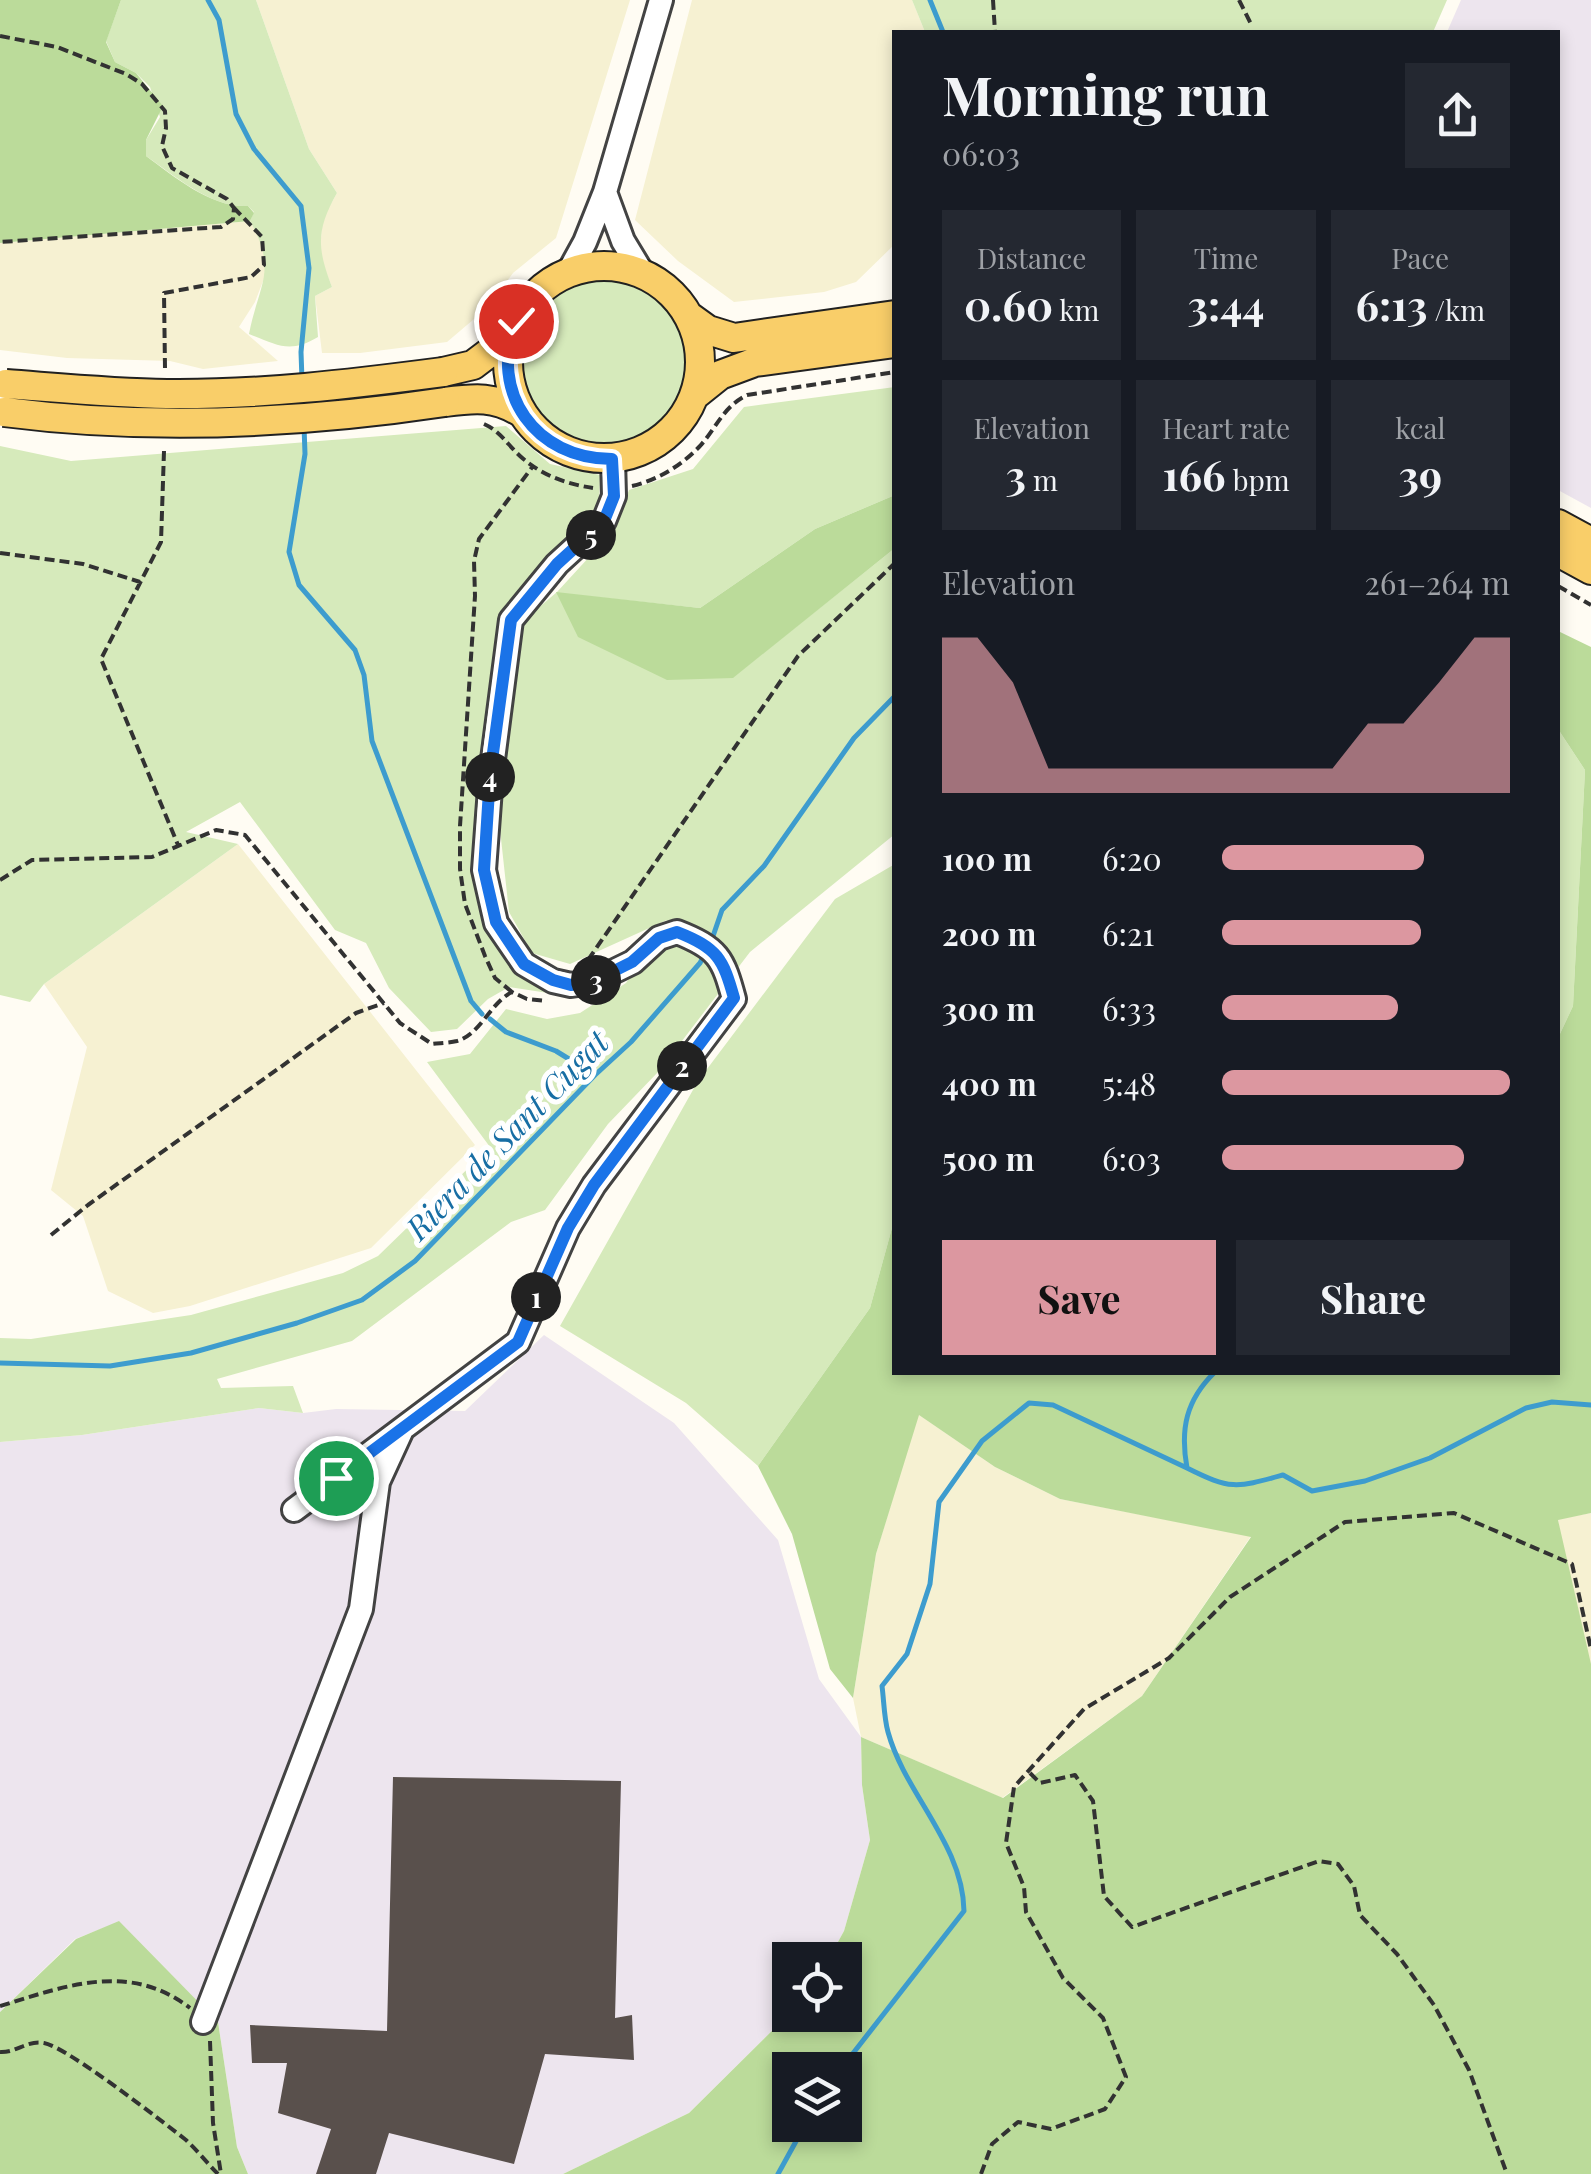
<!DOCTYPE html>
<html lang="en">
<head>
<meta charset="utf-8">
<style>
	:root { --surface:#171b24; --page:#242831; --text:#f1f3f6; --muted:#9ea1a6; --accent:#dc97a0 }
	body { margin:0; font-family:"Playfair Display",serif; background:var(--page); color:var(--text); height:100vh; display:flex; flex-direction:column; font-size:38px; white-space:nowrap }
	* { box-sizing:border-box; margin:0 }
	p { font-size:32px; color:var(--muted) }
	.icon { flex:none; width:55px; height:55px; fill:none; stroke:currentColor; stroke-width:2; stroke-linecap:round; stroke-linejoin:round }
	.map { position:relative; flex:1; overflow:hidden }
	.details { position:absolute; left:892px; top:30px; width:668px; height:1345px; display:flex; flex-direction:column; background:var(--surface); border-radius:0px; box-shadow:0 5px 15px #0003 }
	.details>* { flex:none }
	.controls { position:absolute; left:772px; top:1942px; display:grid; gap:20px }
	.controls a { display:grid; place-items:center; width:90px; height:90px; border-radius:0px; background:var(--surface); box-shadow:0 5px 15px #0003; font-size:50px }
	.pin { position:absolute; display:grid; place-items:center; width:85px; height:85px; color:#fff; margin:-42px; border:5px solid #fff; border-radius:50%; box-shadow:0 2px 10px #0007 }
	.km { position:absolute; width:50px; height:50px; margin:-25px; border-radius:50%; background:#222; color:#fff; font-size:28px; line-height:50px; text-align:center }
	.round { display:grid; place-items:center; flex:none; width:105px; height:105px; border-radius:0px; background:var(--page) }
	.summary { display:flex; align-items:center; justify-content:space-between; height:170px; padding:0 50px }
	h1 { font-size:55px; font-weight:700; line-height:75px }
	.figures { display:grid; grid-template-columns:repeat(3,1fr); gap:15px; height:170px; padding:10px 50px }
	.figures div { display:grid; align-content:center; border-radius:0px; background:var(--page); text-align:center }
	.figures b { font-size:42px; font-weight:700 }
	.figures small { font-size:28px; font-weight:400 }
	.figures p { font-size:28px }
	.chart { height:280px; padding:20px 50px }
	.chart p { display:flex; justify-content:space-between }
	.chart svg { width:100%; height:180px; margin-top:10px; fill:var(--accent); opacity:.7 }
	.primary-button { display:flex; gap:20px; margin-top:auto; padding:20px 50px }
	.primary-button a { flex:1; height:115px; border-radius:0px; background:var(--accent); color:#111; font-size:40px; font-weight:700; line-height:115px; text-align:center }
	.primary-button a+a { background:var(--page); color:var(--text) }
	ul { padding:0 50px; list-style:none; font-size:32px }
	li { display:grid; grid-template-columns:160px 120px 1fr; align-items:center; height:75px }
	li i { height:25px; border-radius:12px; background:var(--accent) }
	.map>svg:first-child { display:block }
	.industrial { fill:#ede5ee }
	.farmland { fill:#f6f1d2 }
	.green { fill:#d6eabb }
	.forest { fill:#bbdb9a; fill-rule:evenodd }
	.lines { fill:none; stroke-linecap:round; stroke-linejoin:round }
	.stream { stroke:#3d9cce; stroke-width:5 }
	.building { fill:#59504c }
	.minor-casing { stroke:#434343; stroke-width:28 }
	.major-casing { stroke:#212121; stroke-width:32 }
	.path { stroke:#323232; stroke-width:4; stroke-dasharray:10 5; stroke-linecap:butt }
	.minor { stroke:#fff; stroke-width:22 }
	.major { stroke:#f9ce69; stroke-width:28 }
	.major-bridge-casing { stroke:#212121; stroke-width:32; stroke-linecap:butt }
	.major-bridge { stroke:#f9ce69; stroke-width:28 }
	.route-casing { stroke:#fff; stroke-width:20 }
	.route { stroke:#1a73e8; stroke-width:12 }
	.labels { text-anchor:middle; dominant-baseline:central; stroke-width:10; stroke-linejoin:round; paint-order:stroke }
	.water-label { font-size:32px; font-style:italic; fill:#176ea4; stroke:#fff }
</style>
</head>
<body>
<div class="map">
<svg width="1591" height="2174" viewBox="0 0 1591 2174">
	<rect width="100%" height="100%" fill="#fffcf3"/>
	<!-- industrial -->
	<path class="industrial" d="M1461 0H1591V508L1558 490V32H1447Z
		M544 1335 674 1423 778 1540 819 1679 861 1737 862 1785 870 1840 844 1931 828 1960H790V2013L689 2113 563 2174H248L237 2147 218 2022 119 1922 75 1939 0 2012V1442L82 1435 259 1408 303 1413 336 1409 465 1411Z"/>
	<!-- farmland -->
	<path class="farmland" d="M256 0H630L556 238 513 273 487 308 447 342 360 353H322L315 296 332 287 320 257 322 220 337 193 309 149Z
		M692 0H912L925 32H895V244L856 282 824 292 734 302 678 261 635 220Z
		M250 221 265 248V276L255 302 239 327 278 361 203 369 170 361 67 358 0 350V243Z
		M238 844 475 1145 371 1248 190 1306 153 1313 108 1291 83 1216 51 1190 87 1047 44 984Z
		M918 1414 995 1467 1060 1499 1251 1536 1142 1696 1002 1798 861 1737 853 1698 876 1554Z
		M1591 1513V1671L1569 1600 1558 1519Z"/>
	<!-- green -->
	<path class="green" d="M121 0H256L309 149 337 193C316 230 317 248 332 287L315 296 318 337C290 354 277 345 249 334 259 283 278 271 250 221L254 212 248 206C211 208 175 176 146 156V140L160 117 150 87 136 73 115 62 106 41Z
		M912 0H1447L1433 32H925Z
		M522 362a82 82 0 1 1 164 0a82 82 0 1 1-164 0Z
		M895 387V495L815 529 700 608 557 593 732 678 895 548V834L750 952 659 1071 608 1124 545 1210 511 1222 352 1341 217 1379 221 1388 293 1386 303 1413 259 1408 82 1435 0 1442V1338L31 1339 191 1315 343 1273 378 1256 490 1147 427 1062 470 1054 506 1009 547 1019 580 1013 626 983 667 920 570 964 532 953 509 912 497 802 496 939 516 971 548 993 509 987 488 999 457 1029 431 1032 389 988 366 943 335 930 240 802 186 832 238 844 44 984 30 1002 0 995V446L71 461 506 426 550 464 600 475 599 507 561 545 497 625 498 779 523 621 557 592 614 530 629 490 693 469 744 407Z
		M1558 729 1585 770 1573 1006 1558 1038Z
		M895 864V1217L870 1308 758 1466 686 1403 560 1326 698 1081 835 899Z"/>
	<!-- forest -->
	<path class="forest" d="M0 0H121L106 42 115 62 136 73 163 106 146 140V156C175 177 211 208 248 206L254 213 250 221 0 243Z
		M895 495V548L733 678 667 680 578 637 556 592 700 608 815 529Z
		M1558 631 1591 647V1513L1558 1520 1591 1664V2174H563L689 2113 790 2013 845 2015V1960H828L844 1931 870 1840 862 1785 861 1737 1003 1798 1142 1696 1251 1537 1060 1499 995 1467 919 1415 876 1554 853 1698 830 1669 792 1534 758 1466 870 1308 895 1217V1372H1558V1038L1573 1006 1585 770 1558 729ZM790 2070H845V2125H790Z
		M119 1921 218 2022 237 2147 248 2174H0V2012L76 1939Z"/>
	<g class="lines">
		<!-- stream -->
		<path class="stream" d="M208 0 219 20 236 114 254 149 301 206 309 268 301 352 302 380
			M930 0 943 32
			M304 426 305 454 289 552 299 585 355 650 364 675 372 741 471 1001 482 1014
			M711 942 722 910 764 866 854 738 895 696
			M490 1019 506 1032 556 1051 595 1075
			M0 1363 110 1366 191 1353 297 1323 362 1300 415 1261 595 1075 631 1042 700 963 706 952
			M1215 1372C1186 1400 1180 1429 1187 1468 1231 1490 1236 1488 1283 1475L1312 1491 1365 1481 1430 1458 1526 1408 1552 1402 1591 1405
			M840 2070 964 1911C963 1844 905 1794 888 1732 884 1718 884 1701 882 1686L907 1654 930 1584 939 1502 982 1441 1029 1403 1053 1405 1187 1468
			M778 2174 805 2125"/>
	</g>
	<!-- building -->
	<path class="building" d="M393 1777 621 1781 615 2018 632 2015 634 2060 545 2054 514 2164 389 2133 376 2174H316L331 2129 278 2113 287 2063H252L250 2025 387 2031Z"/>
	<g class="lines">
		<defs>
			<path id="minor" d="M605 192 623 241 643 274
				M568 273 585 242 605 192 661 0
				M294 1510 518 1342 568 1228 594 1185 734 999C723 958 718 948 677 932L659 938 633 962 592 982 571 985 553 981 524 964 496 923 484 870 491 775 511 620 557 564 604 521 614 496 613 459
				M203 2022 361 1609 378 1482 401 1432"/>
			<path id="major" d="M508 362a96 96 0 1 1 192 0a96 96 0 1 1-192 0Z
				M690 317 708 330 734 338 895 315
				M443 372 473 365 510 337
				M695 395 720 375 755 362 895 343
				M445 402C475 398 495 396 522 413
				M1558 524 1591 542
				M1558 552 1591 570"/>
		</defs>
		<!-- minor casing -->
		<use href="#minor" class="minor-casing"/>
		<!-- major casing -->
		<use href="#major" class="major-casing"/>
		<!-- path -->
		<path class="path" d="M993 0 995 32
			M1239 0 1251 24
			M0 36 57 47 126 74 142 84 165 111 166 128 162 146 172 168 227 199 234 208 233 219 221 227 0 242
			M165 368 164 293 251 277 264 265 262 237 234 208
			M484 424C500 431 507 444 520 456 541 475 566 484 593 488
			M164 451 161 542 101 659 178 845
			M632 486C658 480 682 465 700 446 717 427 723 407 747 395L895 372
			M0 553 83 564 140 582
			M1558 586 1591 605
			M0 880 32 860 152 857 216 830 245 835 400 1023 432 1044C440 1043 449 1043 457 1041 481 1034 490 1003 512 992L527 999 547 1001
			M588 960 798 656 895 563
			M512 992 495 978 485 956 465 904 460 869V826L475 596 474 561 479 539 533 466
			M51 1235 88 1205 356 1013 384 1003
			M1030 1773 1040 1783 1075 1775 1093 1801 1104 1896 1132 1927 1319 1861 1338 1864 1354 1886 1360 1915 1397 1954 1434 2005 1469 2070 1507 2174
			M0 2006C66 1986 129 1961 190 2008
			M210 2041 213 2123 221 2174
			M0 2052C16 2053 27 2040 44 2043 67 2047 163 2122 186 2140 197 2150 207 2163 218 2174
			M981 2174 992 2144 1018 2122 1051 2129 1105 2109 1126 2077 1103 2018 1063 1978 1026 1912 1024 1887 1006 1843 1014 1787 1084 1709 1169 1658 1230 1597 1345 1522 1454 1513 1572 1564 1591 1649"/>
		<!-- minor -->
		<use href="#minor" class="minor"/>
		<!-- major -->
		<use href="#major" class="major"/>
		<defs>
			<path id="major-bridge" d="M6 384C60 388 113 393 167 394 260 395 351 384 443 372
				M4 412C152 431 298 424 445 402"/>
		</defs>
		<!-- major-bridge casing -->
		<use href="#major-bridge" class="major-bridge-casing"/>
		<!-- major-bridge -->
		<use href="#major-bridge" class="major-bridge"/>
	</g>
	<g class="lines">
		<defs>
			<path id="route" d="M336 1478 518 1342 568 1228 594 1185 734 998C723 959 718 948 677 932L659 938 632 962 592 982 571 985 553 980 524 964 496 922 484 870 490 775 511 620 557 564 604 521 614 496 612 459C536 459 488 393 516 321"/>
		</defs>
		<!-- route casing -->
		<use href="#route" class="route-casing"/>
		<!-- route -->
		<use href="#route" class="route"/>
	</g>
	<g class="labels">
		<!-- water labels -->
		<g class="water-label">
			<text transform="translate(506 1134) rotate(-46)">Riera de Sant Cugat</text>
		</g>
	</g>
</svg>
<div class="controls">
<a><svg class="icon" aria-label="locate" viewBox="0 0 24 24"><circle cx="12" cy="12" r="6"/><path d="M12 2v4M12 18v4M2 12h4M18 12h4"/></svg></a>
<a><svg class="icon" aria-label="layers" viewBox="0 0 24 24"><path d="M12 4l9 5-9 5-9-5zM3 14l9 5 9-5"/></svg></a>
</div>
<div class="pin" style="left:336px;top:1478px;background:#1e9e55"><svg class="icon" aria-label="arrive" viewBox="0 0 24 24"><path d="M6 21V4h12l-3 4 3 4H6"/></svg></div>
<div class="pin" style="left:516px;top:321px;background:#d93025"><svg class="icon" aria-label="check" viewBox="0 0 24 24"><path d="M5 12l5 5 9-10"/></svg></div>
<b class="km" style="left:536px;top:1297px">1</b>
<b class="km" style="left:682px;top:1066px">2</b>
<b class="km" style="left:596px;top:980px">3</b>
<b class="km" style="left:490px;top:777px">4</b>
<b class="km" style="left:591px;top:535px">5</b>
<section class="details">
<div class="summary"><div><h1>Morning run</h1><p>06:03</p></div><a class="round"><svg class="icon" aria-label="share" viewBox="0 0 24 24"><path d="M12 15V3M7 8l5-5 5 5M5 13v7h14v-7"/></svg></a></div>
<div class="figures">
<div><p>Distance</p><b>0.60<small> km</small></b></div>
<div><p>Time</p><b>3:44</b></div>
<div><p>Pace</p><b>6:13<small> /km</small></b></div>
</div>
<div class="figures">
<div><p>Elevation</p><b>3<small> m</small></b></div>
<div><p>Heart rate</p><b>166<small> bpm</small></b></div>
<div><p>kcal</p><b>39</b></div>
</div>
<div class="chart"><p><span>Elevation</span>261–264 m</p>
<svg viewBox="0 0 160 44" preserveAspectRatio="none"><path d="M0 44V6L10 6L20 17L30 38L40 38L50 38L60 38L70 38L80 38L90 38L100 38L110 38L120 27L130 27L140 17L150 6L160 6V44z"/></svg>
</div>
<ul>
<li><b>100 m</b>6:20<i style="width:70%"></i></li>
<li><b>200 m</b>6:21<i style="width:69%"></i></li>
<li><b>300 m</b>6:33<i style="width:61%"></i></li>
<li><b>400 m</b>5:48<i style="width:100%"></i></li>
<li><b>500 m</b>6:03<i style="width:84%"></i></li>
</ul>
<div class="primary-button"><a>Save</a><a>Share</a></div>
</section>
</div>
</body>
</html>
